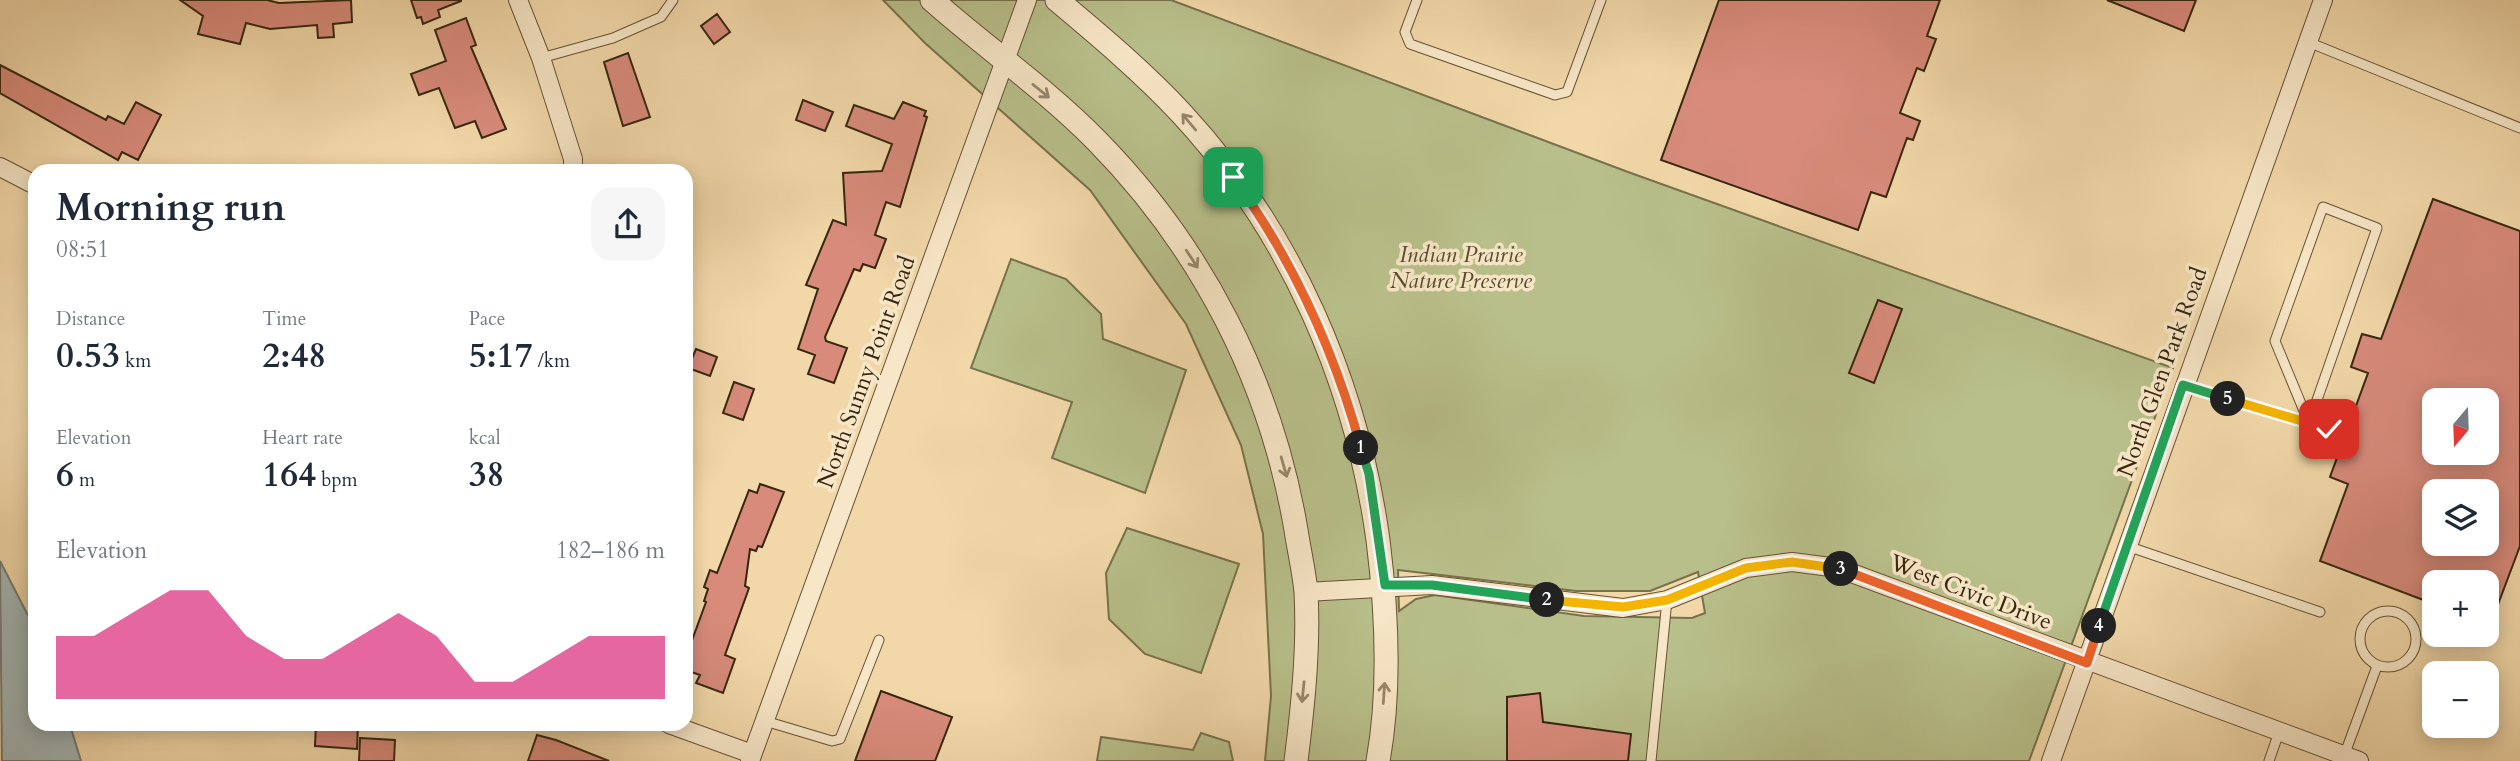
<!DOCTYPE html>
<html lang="en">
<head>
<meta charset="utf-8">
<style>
	:root { --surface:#fff; --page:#f6f6f7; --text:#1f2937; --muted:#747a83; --accent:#db2777 }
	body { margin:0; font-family:Cardo,serif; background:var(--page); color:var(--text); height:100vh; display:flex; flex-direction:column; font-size:26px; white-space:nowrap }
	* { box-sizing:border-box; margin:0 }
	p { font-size:23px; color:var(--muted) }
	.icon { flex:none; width:38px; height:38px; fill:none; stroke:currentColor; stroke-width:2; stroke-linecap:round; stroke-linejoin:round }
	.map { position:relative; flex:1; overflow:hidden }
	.sheet { position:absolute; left:28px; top:164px; width:665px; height:567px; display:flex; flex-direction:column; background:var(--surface); border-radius:21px; box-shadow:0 4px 18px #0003 }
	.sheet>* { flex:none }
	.needle { width:46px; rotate:199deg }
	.controls { position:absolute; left:2422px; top:388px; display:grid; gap:14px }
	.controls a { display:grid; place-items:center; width:77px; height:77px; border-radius:14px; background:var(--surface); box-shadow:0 4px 18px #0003; font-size:35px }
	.pin { position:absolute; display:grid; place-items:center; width:60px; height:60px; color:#fff; margin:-30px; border-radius:14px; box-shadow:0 4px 10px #0006 }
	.km { position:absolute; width:35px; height:35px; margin:-18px; border-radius:50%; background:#222; color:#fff; font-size:19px; line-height:35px; text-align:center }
	.round { display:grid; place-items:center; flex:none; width:74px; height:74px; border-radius:21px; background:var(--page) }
	.headline { display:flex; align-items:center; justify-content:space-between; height:119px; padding:0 28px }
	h1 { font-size:38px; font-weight:700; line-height:52px }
	.stats { display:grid; grid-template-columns:repeat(3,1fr); gap:10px; height:119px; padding:7px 28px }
	.stats div { display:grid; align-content:center }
	.stats b { font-size:35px; font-weight:700 }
	.stats small { font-size:19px; font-weight:400 }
	.stats p { font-size:19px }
	.chart { height:196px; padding:14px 28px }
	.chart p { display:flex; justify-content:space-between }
	.chart svg { width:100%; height:126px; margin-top:7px; fill:var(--accent); opacity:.7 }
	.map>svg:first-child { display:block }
	.green { fill:#b8bf8a; stroke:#78724c; stroke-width:2; fill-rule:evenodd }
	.water { fill:#a2b6b5; stroke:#777c73; stroke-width:2 }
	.building { fill:#d88b7b; stroke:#37260f; stroke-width:2; fill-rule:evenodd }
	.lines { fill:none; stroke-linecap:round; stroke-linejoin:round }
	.service-casing { stroke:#665236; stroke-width:11 }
	.minor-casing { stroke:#665236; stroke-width:20 }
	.tertiary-casing { stroke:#665236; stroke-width:25 }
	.service { stroke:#f7e6c7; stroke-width:9 }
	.minor { stroke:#f7e6c7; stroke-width:18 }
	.tertiary { stroke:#f7e6c7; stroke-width:23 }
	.oneway { stroke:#97866b }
	.split-1-casing { stroke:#fff; stroke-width:14 }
	.split-2-casing { stroke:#fff; stroke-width:14 }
	.split-3-casing { stroke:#fff; stroke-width:14 }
	.split-4-casing { stroke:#fff; stroke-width:14 }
	.split-5-casing { stroke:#fff; stroke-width:14 }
	.split-6-casing { stroke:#fff; stroke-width:14 }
	.split-1 { stroke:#f0652b; stroke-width:9 }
	.split-2 { stroke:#22a559; stroke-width:9 }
	.split-3 { stroke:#f5b400; stroke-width:9 }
	.split-4 { stroke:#f0652b; stroke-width:9 }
	.split-5 { stroke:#22a559; stroke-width:9 }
	.split-6 { stroke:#f5b400; stroke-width:9 }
	.labels { text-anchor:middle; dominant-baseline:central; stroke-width:7; stroke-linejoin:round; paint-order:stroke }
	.park-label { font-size:23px; font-style:italic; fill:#574c2e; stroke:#f7e6c7 }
	.street-label { font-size:23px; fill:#37260f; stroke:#f7e6c7 }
</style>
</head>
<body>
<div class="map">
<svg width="2520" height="761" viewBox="0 0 2520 761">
	<rect width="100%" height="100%" fill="#f2d8a9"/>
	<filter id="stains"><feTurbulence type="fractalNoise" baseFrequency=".00286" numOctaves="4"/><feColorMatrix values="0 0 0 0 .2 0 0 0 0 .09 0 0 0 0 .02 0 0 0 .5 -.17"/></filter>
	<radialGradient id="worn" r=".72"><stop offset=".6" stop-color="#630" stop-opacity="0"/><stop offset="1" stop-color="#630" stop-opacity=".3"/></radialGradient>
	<!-- green -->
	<path class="green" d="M883 0H1171L1628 172 2173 368 2029 761H1265L1271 696 1263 534 1241 445 1186 324 1090 190 925 43ZM1398 570 1576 591H1650L1698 572 1705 613 1692 618 1584 616 1435 595 1416 599 1399 611Z
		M1011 259 1066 279 1101 314 1103 339 1186 370 1145 493 1052 458 1072 402 971 368Z
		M1127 528 1239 564 1201 673 1145 654 1109 619 1106 573Z
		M1201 733 1229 742 1233 761H1097L1101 737 1193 750Z"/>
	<!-- water -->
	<path class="water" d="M0 561 35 629V724L70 725 81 761H2Z"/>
	<!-- building -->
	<path class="building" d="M180 0H267L279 3 351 0 352 22 333 24 334 37 318 38 317 25 270 29 246 23 240 44 198 34 203 16Z
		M411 0H461V1L438 10 440 17 423 24 421 17 417 18Z
		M1719 0H1940L1927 36 1936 39 1924 71 1917 68 1900 113 1920 121 1913 140 1907 138 1886 197 1871 192 1858 230 1661 160Z
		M2107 0H2196L2184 31Z
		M717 14 730 32 714 44 701 26Z
		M466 18 476 45 471 47 506 129 482 138 475 121 455 128 439 88 419 95 411 74 446 61 435 30Z
		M628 53 650 117 623 126 604 62Z
		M0 65 106 120 108 116 124 124 136 102 161 115 138 160 122 152 118 160 0 93Z
		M803 100 833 112 825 131 796 120Z
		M903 102 926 111 924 116 927 117 900 207 886 202 875 235 886 239 875 268 863 264 860 271 854 269 825 337 826 341 847 348 834 383 808 374 815 355 798 349 818 289 806 285 833 220 846 225 843 173 882 171 892 144 846 126 854 105 894 119Z
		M2433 199 2520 231V546L2488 631 2487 583H2434V604L2320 561 2348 484 2330 477 2368 373 2351 367 2362 334 2381 339ZM2434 401H2487V453H2434ZM2434 492H2487V544H2434Z
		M1878 300 1902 309 1874 383 1849 373Z
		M696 349 717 357 710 376 688 368Z
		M734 382 754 389 743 420 723 413Z
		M760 484 784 492 762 547 758 546 756 551 750 549 745 586 749 588 725 655 735 659 723 693 696 683 700 675 686 670V641L691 643 706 602 704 601 708 589 704 587 710 570 717 573 749 490 757 493Z
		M881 691 952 717 935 761H855Z
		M1540 693 1543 722 1631 734 1628 761H1507V697Z
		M316 724H358L357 749 315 746Z
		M537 735 556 740 609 761H528Z
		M360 738 395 740 394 761H359Z"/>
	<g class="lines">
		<defs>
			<path id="service" d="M1417 0 1405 32 1410 44 1555 95 1567 92 1601 0
				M2308 42 2520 128
				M541 58 613 38 661 17 673 0
				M2323 207 2377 228 2309 423 2275 341Z
				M2185 386 2329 429
				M2127 546 2320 612
				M2360 639a28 28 0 1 1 56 0a28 28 0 1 1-56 0Z
				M765 721 832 741 840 739 879 640
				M2344 756 2377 666
				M1651 761 1667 600
				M2269 761 2279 732"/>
			<path id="minor" d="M518 0 541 58 573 159V172
				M0 167 35 185
				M1306 592 1432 585 1623 608 1667 600 1746 568 1792 562 1838 568 2359 761
				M669 724 752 754
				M750 761 1027 0
				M2051 761 2323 0"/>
			<path id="tertiary" d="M932 0C986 48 1046 89 1097 141 1202 248 1271 382 1296 530 1299 550 1304 571 1306 592 1309 648 1303 705 1296 761
				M1057 0C1100 36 1144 73 1182 114 1291 232 1356 382 1378 540 1387 612 1391 689 1378 761"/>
		</defs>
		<!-- service casing -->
		<use href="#service" class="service-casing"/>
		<!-- minor casing -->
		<use href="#minor" class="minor-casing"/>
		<!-- tertiary casing -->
		<use href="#tertiary" class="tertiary-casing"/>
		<!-- service -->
		<use href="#service" class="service"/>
		<!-- minor -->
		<use href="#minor" class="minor"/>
		<!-- tertiary -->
		<use href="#tertiary" class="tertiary"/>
	</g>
	<!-- one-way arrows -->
	<defs><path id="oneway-shaft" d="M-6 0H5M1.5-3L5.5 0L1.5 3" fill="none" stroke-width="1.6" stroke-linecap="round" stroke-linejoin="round" transform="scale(1.75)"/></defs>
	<g class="oneway">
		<use href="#oneway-shaft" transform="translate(1041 91) rotate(39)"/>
		<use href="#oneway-shaft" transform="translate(1189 122) rotate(-130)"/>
		<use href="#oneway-shaft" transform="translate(1192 259) rotate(57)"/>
		<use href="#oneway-shaft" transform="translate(1284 467) rotate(74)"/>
		<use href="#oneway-shaft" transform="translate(1303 692) rotate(96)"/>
		<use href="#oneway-shaft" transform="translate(1384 693) rotate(-86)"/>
	</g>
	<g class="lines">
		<defs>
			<path id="split-1" d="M1233 177C1293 260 1334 349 1361 448"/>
			<path id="split-2" d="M1361 448 1369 474 1385 585H1432L1547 600"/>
			<path id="split-3" d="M1547 600 1623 607 1667 600 1746 568 1792 562 1841 569"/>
			<path id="split-4" d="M1841 569 2087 663 2099 626"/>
			<path id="split-5" d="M2099 626 2183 385 2228 399"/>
			<path id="split-6" d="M2228 399 2329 429"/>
		</defs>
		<!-- split-1 casing -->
		<use href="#split-1" class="split-1-casing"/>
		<!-- split-2 casing -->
		<use href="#split-2" class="split-2-casing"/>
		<!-- split-3 casing -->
		<use href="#split-3" class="split-3-casing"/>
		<!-- split-4 casing -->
		<use href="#split-4" class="split-4-casing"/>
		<!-- split-5 casing -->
		<use href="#split-5" class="split-5-casing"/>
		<!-- split-6 casing -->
		<use href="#split-6" class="split-6-casing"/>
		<!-- split-1 -->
		<use href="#split-1" class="split-1"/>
		<!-- split-2 -->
		<use href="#split-2" class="split-2"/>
		<!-- split-3 -->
		<use href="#split-3" class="split-3"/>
		<!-- split-4 -->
		<use href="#split-4" class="split-4"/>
		<!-- split-5 -->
		<use href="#split-5" class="split-5"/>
		<!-- split-6 -->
		<use href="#split-6" class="split-6"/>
	</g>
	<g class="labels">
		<!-- park labels -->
		<g class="park-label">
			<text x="1461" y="254">Indian Prairie<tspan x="1461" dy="26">Nature Preserve</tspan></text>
		</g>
		<!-- street labels -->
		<g class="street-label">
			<text transform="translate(866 372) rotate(-70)">North Sunny Point Road</text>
			<text transform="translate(2162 372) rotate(-70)">North Glen Park Road</text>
			<text transform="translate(1971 592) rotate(21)">West Civic Drive</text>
		</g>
	</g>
	<rect width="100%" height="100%" filter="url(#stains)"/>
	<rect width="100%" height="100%" fill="url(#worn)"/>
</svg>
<div class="controls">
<a><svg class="needle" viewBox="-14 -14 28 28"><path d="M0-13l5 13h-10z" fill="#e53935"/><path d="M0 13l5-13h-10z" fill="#747a83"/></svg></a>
<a><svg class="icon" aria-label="layers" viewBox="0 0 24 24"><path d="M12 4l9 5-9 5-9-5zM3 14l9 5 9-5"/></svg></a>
<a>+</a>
<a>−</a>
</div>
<div class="pin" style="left:1233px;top:177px;background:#1e9e55"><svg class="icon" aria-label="arrive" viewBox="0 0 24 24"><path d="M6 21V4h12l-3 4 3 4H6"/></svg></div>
<div class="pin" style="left:2329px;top:429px;background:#d93025"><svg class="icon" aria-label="check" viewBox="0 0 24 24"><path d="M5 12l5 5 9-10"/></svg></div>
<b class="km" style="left:1361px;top:448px">1</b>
<b class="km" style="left:1547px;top:600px">2</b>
<b class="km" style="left:1841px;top:569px">3</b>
<b class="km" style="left:2099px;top:626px">4</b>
<b class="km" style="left:2228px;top:399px">5</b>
<section class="sheet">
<div class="headline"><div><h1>Morning run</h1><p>08:51</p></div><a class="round"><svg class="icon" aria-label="share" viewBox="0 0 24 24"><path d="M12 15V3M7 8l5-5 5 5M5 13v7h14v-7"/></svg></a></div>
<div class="stats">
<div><p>Distance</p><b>0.53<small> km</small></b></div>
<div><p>Time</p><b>2:48</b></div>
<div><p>Pace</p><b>5:17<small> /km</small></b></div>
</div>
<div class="stats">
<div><p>Elevation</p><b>6<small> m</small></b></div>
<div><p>Heart rate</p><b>164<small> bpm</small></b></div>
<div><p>kcal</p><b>38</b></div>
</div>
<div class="chart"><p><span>Elevation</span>182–186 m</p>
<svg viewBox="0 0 160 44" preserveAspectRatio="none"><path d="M0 44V22L10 22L20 14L30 6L40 6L50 22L60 30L70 30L80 22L90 14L100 22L110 38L120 38L130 30L140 22L150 22L160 22V44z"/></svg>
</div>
</section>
</div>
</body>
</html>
